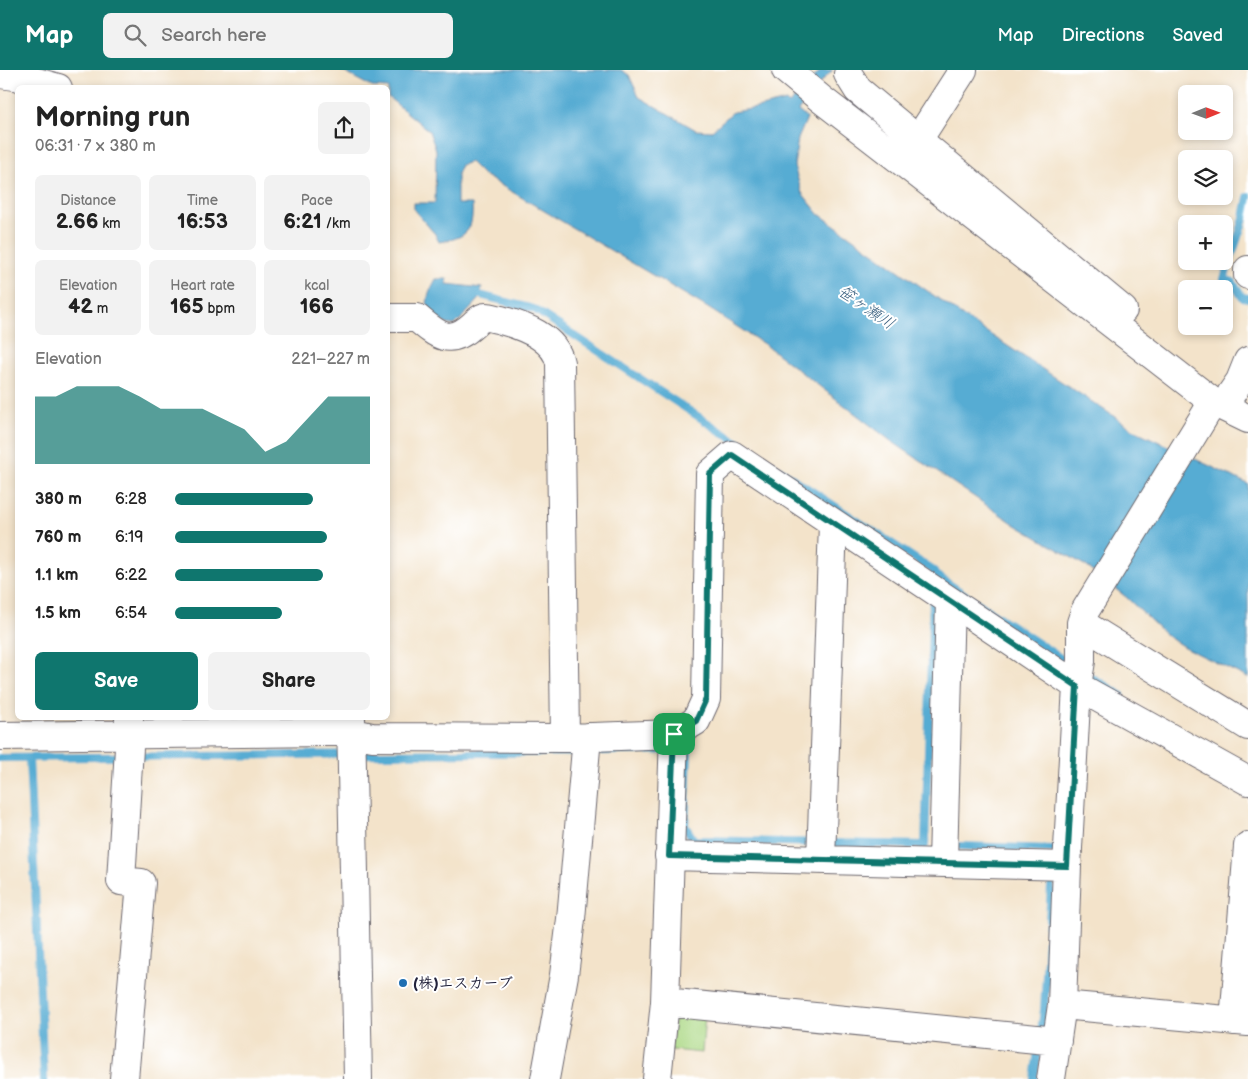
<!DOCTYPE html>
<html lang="en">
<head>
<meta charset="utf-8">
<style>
	:root { --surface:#fff; --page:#f2f2f2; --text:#222; --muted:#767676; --accent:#0f766e }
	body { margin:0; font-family:"Balsamiq Sans","Klee One",sans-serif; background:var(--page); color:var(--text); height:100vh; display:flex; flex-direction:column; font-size:19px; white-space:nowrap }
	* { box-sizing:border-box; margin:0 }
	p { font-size:16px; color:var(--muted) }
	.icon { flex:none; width:28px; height:28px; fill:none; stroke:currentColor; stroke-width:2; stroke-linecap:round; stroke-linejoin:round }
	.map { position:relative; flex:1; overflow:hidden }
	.drawer { position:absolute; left:15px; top:15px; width:375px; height:635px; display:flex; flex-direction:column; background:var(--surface); border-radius:8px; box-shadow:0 2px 8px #0003 }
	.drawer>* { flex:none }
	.needle { width:32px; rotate:89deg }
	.buttons { position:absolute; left:1178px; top:15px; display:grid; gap:10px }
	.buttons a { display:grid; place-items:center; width:55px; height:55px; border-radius:8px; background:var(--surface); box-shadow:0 2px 8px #0003; font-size:25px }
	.pin { position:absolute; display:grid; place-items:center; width:42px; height:42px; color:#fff; margin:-21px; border-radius:10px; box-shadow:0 2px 8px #0006 }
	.round { display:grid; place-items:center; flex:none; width:52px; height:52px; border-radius:8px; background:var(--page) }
	.headline { display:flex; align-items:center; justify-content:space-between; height:85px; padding:0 20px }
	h1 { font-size:28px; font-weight:700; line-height:38px }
	.stats { display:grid; grid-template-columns:repeat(3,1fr); gap:8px; height:85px; padding:5px 20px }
	.stats div { display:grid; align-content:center; border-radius:8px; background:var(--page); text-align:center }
	.stats b { font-size:21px; font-weight:700 }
	.stats small { font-size:14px; font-weight:400 }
	.stats p { font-size:14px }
	.chart { height:140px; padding:10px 20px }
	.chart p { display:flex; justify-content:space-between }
	.chart svg { width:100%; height:90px; margin-top:5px; fill:var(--accent); opacity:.7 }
	.primary-button { display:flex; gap:10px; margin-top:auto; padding:10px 20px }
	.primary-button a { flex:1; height:58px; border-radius:8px; background:var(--accent); color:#fff; font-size:20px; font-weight:700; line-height:58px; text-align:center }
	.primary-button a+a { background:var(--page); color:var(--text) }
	ul { padding:0 20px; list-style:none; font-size:16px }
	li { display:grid; grid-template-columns:80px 60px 1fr; align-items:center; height:38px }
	li i { height:12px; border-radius:6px; background:var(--accent) }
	header { display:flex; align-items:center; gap:30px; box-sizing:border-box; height:70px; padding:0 25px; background:var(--accent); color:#fff }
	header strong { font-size:24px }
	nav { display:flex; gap:28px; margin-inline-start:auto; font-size:18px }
	.search { width:350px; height:45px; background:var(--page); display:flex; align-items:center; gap:12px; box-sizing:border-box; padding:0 18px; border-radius:8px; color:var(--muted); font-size:19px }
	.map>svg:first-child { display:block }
	.green { fill:#abd884; stroke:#667d60 }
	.water { fill:#57acd3; stroke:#3c6787 }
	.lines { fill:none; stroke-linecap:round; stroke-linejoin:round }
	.stream { stroke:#57acd3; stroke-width:8 }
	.minor-casing { stroke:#6b666d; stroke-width:30 }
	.minor { stroke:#fff; stroke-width:28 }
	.route-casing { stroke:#fff; stroke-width:10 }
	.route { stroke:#0f766e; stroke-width:6 }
	.poi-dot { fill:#1f6fb2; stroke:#fff; stroke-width:2 }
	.labels { text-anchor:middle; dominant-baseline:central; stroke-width:4; stroke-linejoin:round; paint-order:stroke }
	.poi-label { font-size:15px; font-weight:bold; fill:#22223b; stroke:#fff; text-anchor:start }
	.water-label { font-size:16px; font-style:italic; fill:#3a607f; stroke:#fff }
</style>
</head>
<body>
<header>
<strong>Map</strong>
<div class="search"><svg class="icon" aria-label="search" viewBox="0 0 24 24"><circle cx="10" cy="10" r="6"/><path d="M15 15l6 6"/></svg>Search here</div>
<nav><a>Map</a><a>Directions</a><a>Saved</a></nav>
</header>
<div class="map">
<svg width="1248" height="1009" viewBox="0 0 1248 1009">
	<rect width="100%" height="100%" fill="#fff"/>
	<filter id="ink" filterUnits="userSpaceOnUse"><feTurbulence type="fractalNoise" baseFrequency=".02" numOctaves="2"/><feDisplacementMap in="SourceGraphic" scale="10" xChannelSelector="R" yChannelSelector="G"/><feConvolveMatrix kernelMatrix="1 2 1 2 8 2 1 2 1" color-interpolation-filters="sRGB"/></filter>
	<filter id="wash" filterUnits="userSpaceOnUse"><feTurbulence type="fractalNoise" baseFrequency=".0096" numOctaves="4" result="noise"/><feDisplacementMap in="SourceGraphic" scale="20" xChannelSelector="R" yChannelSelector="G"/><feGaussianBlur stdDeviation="1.12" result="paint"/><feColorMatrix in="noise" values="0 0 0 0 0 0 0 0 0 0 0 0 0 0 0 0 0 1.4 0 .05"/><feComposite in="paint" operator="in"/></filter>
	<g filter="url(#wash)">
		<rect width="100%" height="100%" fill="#f3e3ca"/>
		<!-- green -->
		<path class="green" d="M684 945 705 946 702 983 671 980 674 951Z"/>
		<!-- water -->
		<path class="water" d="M340 0H621L629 5 639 27 696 60 711 61 733 42 757 38 786 31 789 34 821 0H833L819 14 798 41 807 48 798 69 794 96 802 123 819 144 967 249 1136 361 1248 414V608L1184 577 1167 566 1126 527 1086 496 1016 455 891 371 767 276 708 238 482 104 470 92 461 95 457 104V134H472C474 162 465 168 439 172L435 164 414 140V133H435L436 80 429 61 388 27V18L372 17Z
			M436 209H447V214L482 218 477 232 455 255C446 255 444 253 437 248 421 236 428 224 436 209Z"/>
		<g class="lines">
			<!-- stream -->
			<path class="stream" d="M1248 127 1243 152 1224 209 1233 212 1242 227 1248 228
				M470 225H480L534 239 934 501V513
				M934 504 1074 597
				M1084 603 1121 625
				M591 681 688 680 685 756 694 770 925 775 933 527
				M0 688 580 682
				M29 688 44 1009
				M960 776 1053 779
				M1034 1009 1044 940 1051 817"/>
		</g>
	</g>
	<g filter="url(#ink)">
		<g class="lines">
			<defs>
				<path id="minor" d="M786 0 821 29 1213 332 1248 349
					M0 4 15 6 58 18
					M848 4 858 20 1123 240
					M918 70 963 0
					M1248 200V205
					M388 248H417C438 266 450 276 473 255 477 252 480 247 486 247 491 247 496 249 501 250 523 256 555 267 560 293L565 668
					M1231 324 1240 311 1248 291
					M1081 553 1248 656
					M351 648 358 1009
					M0 666 323 662H351L372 667 565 668 674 664 696 651 706 629 710 404 732 385 1077 616 1248 711
					M669 786 1067 796
					M821 789 833 454
					M943 792 950 531
					M665 932 1057 971
					M1062 935 1248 952
					M1234 951 1248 776
					M124 1009 141 813 121 811 129 678V648
					M545 1009 564 905 571 849 587 667
					M657 1009 665 932 674 664
					M1051 1009 1062 935 1067 796 1077 616 1081 591V553L1085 541 1213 332"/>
			</defs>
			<!-- minor casing -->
			<use href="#minor" class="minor-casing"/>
			<!-- minor -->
			<use href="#minor" class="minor"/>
		</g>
	</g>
	<g class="lines" filter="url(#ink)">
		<defs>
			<path id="route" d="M732 385 1077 616 1067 796 669 786 674 664 696 651 706 629 710 404Z"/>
		</defs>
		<!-- route casing -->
		<use href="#route" class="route-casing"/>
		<!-- route -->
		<use href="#route" class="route"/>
	</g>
	<!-- markers -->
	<circle class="poi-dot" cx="403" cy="913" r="5"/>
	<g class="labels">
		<!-- poi labels -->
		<g class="poi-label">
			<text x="413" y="913">(株)エスカーブ</text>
		</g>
		<!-- water labels -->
		<g class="water-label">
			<text transform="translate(866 238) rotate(34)">笹ヶ瀬川</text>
		</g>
	</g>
</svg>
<div class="buttons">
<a><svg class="needle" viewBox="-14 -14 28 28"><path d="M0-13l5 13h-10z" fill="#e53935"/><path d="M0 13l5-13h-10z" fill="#767676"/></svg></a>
<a><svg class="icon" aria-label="layers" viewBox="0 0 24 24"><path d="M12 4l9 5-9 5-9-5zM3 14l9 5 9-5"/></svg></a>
<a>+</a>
<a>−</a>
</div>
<div class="pin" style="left:674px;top:664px;background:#1e9e55"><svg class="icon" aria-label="arrive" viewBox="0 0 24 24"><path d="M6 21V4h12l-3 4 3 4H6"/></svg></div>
<section class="drawer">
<div class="headline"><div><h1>Morning run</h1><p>06:31 · 7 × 380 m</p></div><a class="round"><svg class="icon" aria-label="share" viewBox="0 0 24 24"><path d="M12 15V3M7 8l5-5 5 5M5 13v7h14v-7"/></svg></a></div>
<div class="stats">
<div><p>Distance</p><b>2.66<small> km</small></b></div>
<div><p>Time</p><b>16:53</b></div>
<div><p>Pace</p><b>6:21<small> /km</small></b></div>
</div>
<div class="stats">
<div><p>Elevation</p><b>42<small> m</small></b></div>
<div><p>Heart rate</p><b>165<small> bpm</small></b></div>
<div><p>kcal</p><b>166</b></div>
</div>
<div class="chart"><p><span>Elevation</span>221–227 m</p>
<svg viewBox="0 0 160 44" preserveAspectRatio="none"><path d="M0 44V11L10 11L20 6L30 6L40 6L50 11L60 17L70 17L80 17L90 22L100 27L110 38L120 33L130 22L140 11L150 11L160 11V44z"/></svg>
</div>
<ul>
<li><b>380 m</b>6:28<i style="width:71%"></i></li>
<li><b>760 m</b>6:19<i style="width:78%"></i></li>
<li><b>1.1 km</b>6:22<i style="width:76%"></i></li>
<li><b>1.5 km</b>6:54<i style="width:55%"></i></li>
</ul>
<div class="primary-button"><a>Save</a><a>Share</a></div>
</section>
</div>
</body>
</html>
